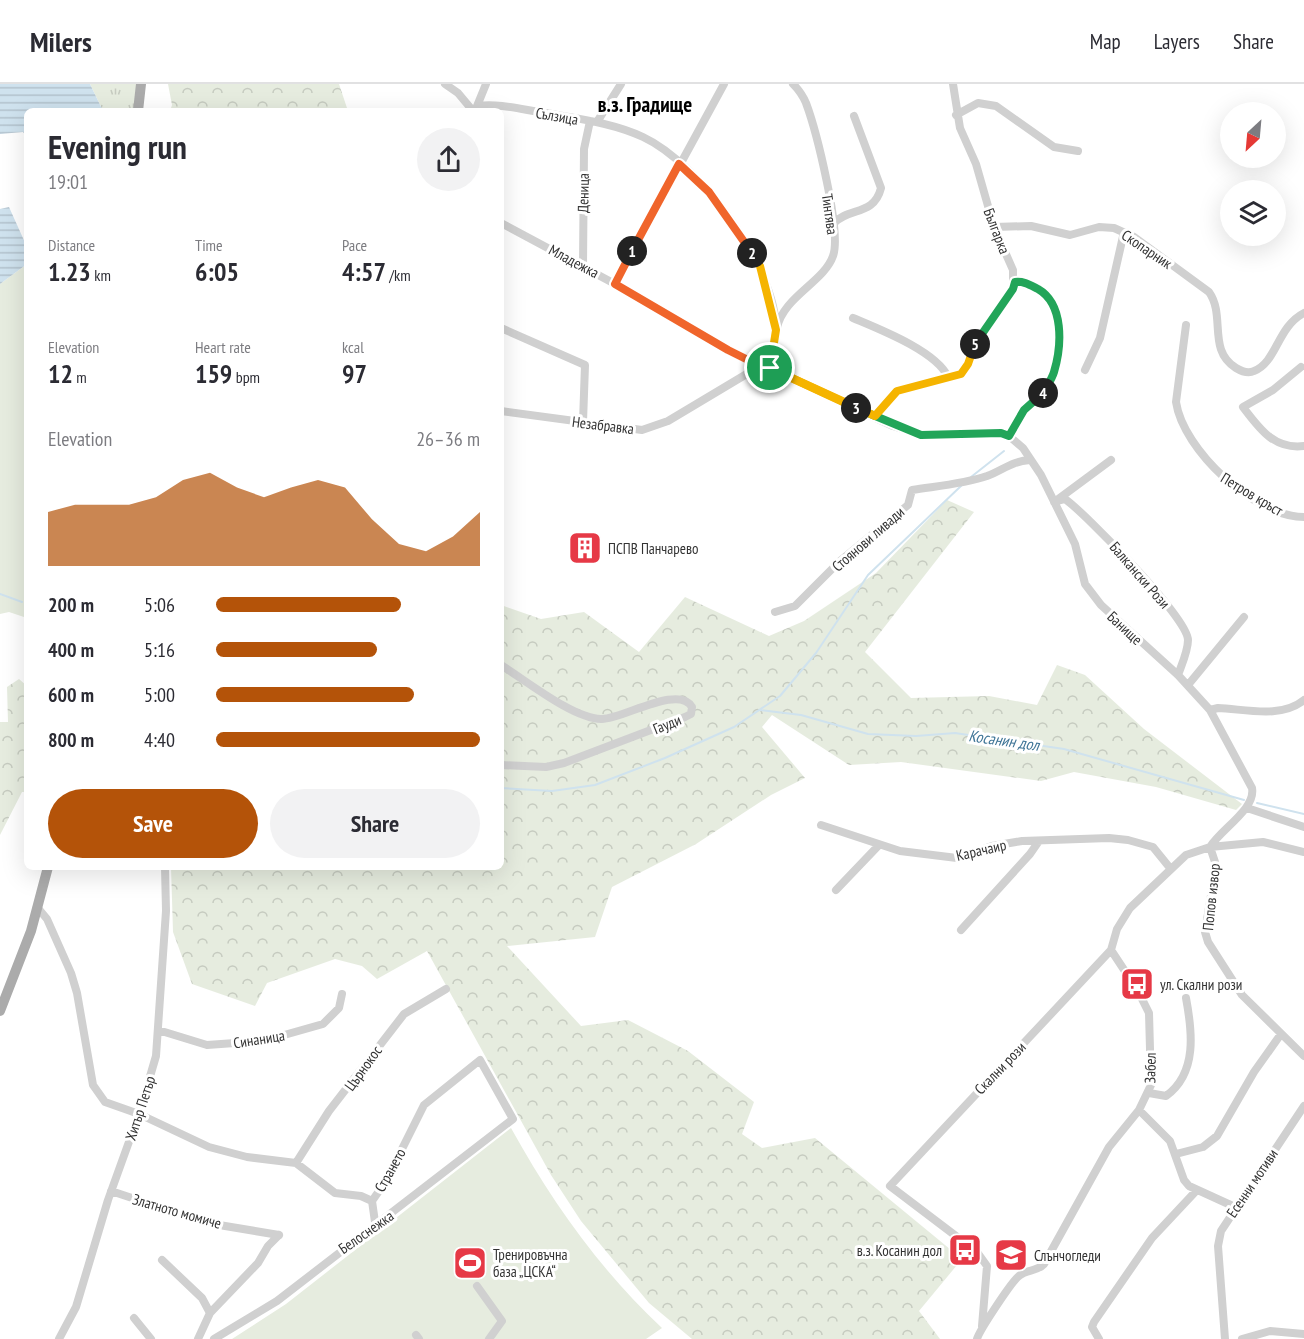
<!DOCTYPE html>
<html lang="en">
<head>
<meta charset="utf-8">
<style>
	:root { --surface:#fff; --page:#f2f2f3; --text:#2b2b33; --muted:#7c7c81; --line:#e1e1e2; --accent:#b45309 }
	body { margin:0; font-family:"PT Sans Narrow",sans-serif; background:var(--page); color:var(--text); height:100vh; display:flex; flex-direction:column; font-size:22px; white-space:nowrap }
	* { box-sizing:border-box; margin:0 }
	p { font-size:20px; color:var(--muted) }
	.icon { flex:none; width:33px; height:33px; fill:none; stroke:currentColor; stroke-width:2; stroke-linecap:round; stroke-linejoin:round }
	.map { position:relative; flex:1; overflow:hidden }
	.sheet { position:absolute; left:24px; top:24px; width:480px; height:762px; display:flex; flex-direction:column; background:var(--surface); border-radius:9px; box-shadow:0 6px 24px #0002 }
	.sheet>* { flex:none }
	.needle { width:39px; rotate:206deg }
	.buttons { position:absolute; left:1220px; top:18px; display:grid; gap:12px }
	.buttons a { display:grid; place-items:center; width:66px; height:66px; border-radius:50%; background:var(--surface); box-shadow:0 6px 24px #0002; font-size:30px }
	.pin { position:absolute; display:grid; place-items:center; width:51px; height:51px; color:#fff; margin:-26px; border:3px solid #fff; border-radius:50%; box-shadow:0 2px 6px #0007 }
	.km { position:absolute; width:30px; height:30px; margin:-15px; border-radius:50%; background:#222; color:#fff; font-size:16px; line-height:30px; text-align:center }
	.round { display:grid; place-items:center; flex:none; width:63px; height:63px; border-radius:32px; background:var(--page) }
	.headline { display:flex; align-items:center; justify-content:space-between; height:102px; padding:0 24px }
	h1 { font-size:33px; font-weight:600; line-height:45px }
	.metrics { display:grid; grid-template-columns:repeat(3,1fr); gap:9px; height:102px; padding:6px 24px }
	.metrics div { display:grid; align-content:center }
	.metrics b { font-size:26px; font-weight:600 }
	.metrics small { font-size:16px; font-weight:400 }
	.metrics p { font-size:16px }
	.chart { height:168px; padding:12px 24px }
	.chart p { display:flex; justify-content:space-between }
	.chart svg { width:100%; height:108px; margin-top:6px; fill:var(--accent); opacity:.7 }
	.cta { display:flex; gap:12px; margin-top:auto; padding:12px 24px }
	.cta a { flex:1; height:69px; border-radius:36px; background:var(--accent); color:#fff; font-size:24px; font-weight:600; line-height:69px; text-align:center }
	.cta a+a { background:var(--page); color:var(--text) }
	ul { padding:0 24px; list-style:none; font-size:20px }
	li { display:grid; grid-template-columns:96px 72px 1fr; align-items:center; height:45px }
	li i { height:15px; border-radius:8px; background:var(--accent) }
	header { display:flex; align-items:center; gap:36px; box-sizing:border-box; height:84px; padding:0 30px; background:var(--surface); border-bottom:2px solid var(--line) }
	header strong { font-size:28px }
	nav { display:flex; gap:33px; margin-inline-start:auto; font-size:21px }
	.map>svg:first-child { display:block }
	.grass { fill:#e6ecdf }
	.forest { fill:url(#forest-crowns) }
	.park { fill:url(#park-tufts) }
	.water { fill:url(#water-rules) }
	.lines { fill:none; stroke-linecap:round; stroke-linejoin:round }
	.stream { stroke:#cfe2ee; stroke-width:2 }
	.minor { stroke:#d0d0d0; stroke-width:8 }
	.major { stroke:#ababab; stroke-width:10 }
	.split-1-casing { stroke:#fff; stroke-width:12 }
	.split-2-casing { stroke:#fff; stroke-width:12 }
	.split-3-casing { stroke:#fff; stroke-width:12 }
	.split-4-casing { stroke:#fff; stroke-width:12 }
	.split-5-casing { stroke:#fff; stroke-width:12 }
	.split-6-casing { stroke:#fff; stroke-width:12 }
	.split-1 { stroke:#f0652b; stroke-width:8 }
	.split-2 { stroke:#f0652b; stroke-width:8 }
	.split-3 { stroke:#f5b400; stroke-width:8 }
	.split-4 { stroke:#22a559; stroke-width:8 }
	.split-5 { stroke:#22a559; stroke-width:8 }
	.split-6 { stroke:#f5b400; stroke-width:8 }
	.labels { text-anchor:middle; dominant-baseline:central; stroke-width:6; stroke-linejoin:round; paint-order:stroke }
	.street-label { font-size:15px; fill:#333; stroke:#fff }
	.poi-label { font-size:15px; fill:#333; stroke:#fff; text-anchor:start }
	.water-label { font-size:16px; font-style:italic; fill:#3f7597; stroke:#fff }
	.district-label { font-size:21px; font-weight:bold; fill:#000; stroke:#fff }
</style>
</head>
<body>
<header>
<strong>Milers</strong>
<nav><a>Map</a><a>Layers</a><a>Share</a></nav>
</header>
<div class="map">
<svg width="1304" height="1255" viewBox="0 0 1304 1255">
	<defs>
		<pattern id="forest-crowns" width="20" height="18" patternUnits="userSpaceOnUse" patternTransform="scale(1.5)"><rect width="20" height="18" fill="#e6ecdf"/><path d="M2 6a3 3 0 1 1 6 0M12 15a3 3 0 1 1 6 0" fill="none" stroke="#c6cbc0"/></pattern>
		<pattern id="park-tufts" width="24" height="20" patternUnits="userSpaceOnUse" patternTransform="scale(1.5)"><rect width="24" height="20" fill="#e6ecdf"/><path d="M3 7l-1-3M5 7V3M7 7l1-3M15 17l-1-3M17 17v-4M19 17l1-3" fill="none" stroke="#c6cbc0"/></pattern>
		<pattern id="water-rules" width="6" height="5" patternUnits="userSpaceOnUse" patternTransform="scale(1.5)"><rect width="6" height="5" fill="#cfe2ee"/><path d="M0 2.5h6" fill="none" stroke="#b2c2cd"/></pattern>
	</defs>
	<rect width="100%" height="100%" fill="#fff"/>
	<!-- grass -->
	<path class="grass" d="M27 180V534L9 528 0 530V200Z
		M511 1044C552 1118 600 1186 662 1244L646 1255H232L286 1220Z"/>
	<!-- forest -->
	<path class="forest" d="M168 0H339L348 27H170L172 21Z
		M947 416 974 428 865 568 911 614 989 612 1037 621 1057 581 1085 591 1144 645 1242 720 1236 726 1156 703 1074 688 1041 697 901 678 849 681 772 631 762 643 805 694 771 711 696 760 612 803 595 853 507 862 581 942 628 936 688 967 754 1018 742 1050 762 1064 815 1054 962 1175 919 1227 940 1255H692L649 1219 581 1137 551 1091 427 867 377 895 362 882 335 875 267 899 255 922 192 900 173 848 171 783H501V521L541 535 584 528 639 568 685 513 769 552 804 537 876 489Z
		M19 595 27 602V708H22L0 751V638H8L7 603Z"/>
	<!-- park -->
	<path class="park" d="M90 0H137L134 27H103Z"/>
	<!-- water -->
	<path class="water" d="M0 0H90L103 27H27V53L23 48 0 50Z
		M9 123 27 163V180L0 200V125Z"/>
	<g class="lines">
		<!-- stream -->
		<path class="stream" d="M971 393 1004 367
			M0 510 22 518
			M760 626 801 631 868 650 916 652 955 649 1064 665 1244 716
			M501 704 552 707 595 701 665 674 734 643 780 612 816 569 868 491 962 401
			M1257 719 1304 730"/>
		<!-- minor -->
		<path class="minor" d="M445 0 458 9 473 27
			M478 22C499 19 524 26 546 29 579 35 613 39 643 53 699 79 777 184 776 247 776 259 773 272 770 283
			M475 27 486 0
			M956 31 978 19 996 22 1054 63 1078 67
			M597 38 621 0
			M501 139 615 200 728 266 893 342 921 351 933 352 1001 349 1009 352 1023 364 1041 391 1075 460 1085 500 1101 521 1178 591 1210 626 1252 704C1256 725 1221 745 1210 763
			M834 139C849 123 874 132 881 104L854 32
			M994 143 1031 142 1070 151 1099 143 1114 144 1134 153 1209 208C1226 232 1207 266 1236 284 1241 287 1248 290 1254 287 1277 278 1277 243 1304 229
			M583 182 584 65 590 37
			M615 200 724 0
			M853 234C879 245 936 267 948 293
			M1186 241 1176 318C1183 366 1255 433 1304 433
			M501 244 585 281 583 338
			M777 244C783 213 824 198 833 172 842 148 816 46 806 19 803 12 799 6 793 0
			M1301 283 1273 306 1243 323C1259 344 1274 366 1304 362
			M1085 286 1100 254 1124 148
			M501 327 642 346 668 337 760 282
			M875 332 897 307 961 290 965 285 980 250 1013 205V186L994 143 976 80 960 44 953 0
			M1009 352C1013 342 1019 331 1027 324 1031 321 1038 317 1041 313 1061 285 1064 246 1051 215L1031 202 1015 198
			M1057 416 1111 376
			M1054 418 1065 415C1086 430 1188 534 1188 556 1188 567 1182 580 1178 591
			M775 528 795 522 840 477 908 421 912 406C937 402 963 400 987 392 1003 386 1012 377 1030 376
			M501 581C525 596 575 636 602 635 623 635 679 600 692 623L691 630 685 633 564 679 546 683 501 681
			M1188 601 1244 533
			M1210 626 1218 624C1245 625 1281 635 1304 616
			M1247 724 1304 743
			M821 741 900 767 957 774 992 762 1022 757 1109 754 1128 756 1153 763 1170 784
			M1210 763 1216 781 1205 848 1208 858 1242 911 1304 972
			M836 806 879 761
			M37 823 47 835 71 889 77 909 93 1001 105 1018 139 1030 209 1063 247 1073 296 1079 335 1109 361 1112 372 1117
			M961 846 1030 770 1039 757
			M158 946 207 961 263 957 323 940 339 924 342 910
			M1149 1009 1166 1012C1198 989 1192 946 1186 914
			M1139 1026 1170 1057 1184 1096 1189 1102 1235 1123
			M1176 1070 1203 1063 1217 1052 1254 988 1281 950
			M296 1079 329 1027 404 930 446 905
			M111 1107 207 1139 279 1151
			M372 1117 375 1138
			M162 1176 202 1214 210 1229 198 1255
			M477 1202 502 1237 489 1255
			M210 1229 258 1179 268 1162 279 1151
			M134 1234 151 1255
			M982 1242 987 1182 977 1168 890 1102 1111 866 1117 845 1130 824 1186 771 1210 763 1263 758 1304 768
			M416 1251 419 1255
			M59 1255 76 1223 108 1116 139 1030 156 972 166 827 165 783
			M214 1255 277 1217 513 1035 480 976 424 1021 386 1097 372 1117
			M977 1255C979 1247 1012 1197 1019 1192 1026 1185 1037 1188 1044 1180L1109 1063 1139 1026 1151 1001 1149 929 1138 907 1111 866
			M1099 1255 1092 1243 1094 1238 1152 1154 1196 1107
			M1225 1255 1218 1162 1221 1147 1304 1022
			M1242 1255 1270 1247 1304 1250"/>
		<!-- major -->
		<path class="major" d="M138 27 141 0
			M0 927 31 847 48 783"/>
	</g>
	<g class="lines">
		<defs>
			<path id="split-1" d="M632 167 615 200 728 266 760 282 770 284"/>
			<path id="split-2" d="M632 167 679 80 709 108 752 169"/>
			<path id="split-3" d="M752 169 760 182 776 246 770 284 856 324"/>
			<path id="split-4" d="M856 324 921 351 1001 349 1009 352 1024 326 1043 309"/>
			<path id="split-5" d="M975 260 1013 205 1015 198C1024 197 1030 201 1038 205 1064 220 1062 261 1054 288 1052 295 1047 302 1043 309"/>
			<path id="split-6" d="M770 284 875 332 897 307 961 290 968 280 975 260"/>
		</defs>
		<!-- split-1 casing -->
		<use href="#split-1" class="split-1-casing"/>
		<!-- split-2 casing -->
		<use href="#split-2" class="split-2-casing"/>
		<!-- split-3 casing -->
		<use href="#split-3" class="split-3-casing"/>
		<!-- split-4 casing -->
		<use href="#split-4" class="split-4-casing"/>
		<!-- split-5 casing -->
		<use href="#split-5" class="split-5-casing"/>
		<!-- split-6 casing -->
		<use href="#split-6" class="split-6-casing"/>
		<!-- split-1 -->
		<use href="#split-1" class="split-1"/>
		<!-- split-2 -->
		<use href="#split-2" class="split-2"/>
		<!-- split-3 -->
		<use href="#split-3" class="split-3"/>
		<!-- split-4 -->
		<use href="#split-4" class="split-4"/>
		<!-- split-5 -->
		<use href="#split-5" class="split-5"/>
		<!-- split-6 -->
		<use href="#split-6" class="split-6"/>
	</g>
	<!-- icons -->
	<defs>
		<symbol id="building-square" viewBox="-11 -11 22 22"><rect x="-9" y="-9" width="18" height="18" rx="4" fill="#e63946" stroke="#fff"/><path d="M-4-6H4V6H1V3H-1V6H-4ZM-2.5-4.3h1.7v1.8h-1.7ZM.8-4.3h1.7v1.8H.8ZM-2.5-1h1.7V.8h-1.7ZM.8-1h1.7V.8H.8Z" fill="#fff"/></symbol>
		<symbol id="bus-square" viewBox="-11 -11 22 22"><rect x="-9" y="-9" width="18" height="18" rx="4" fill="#e63946" stroke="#fff"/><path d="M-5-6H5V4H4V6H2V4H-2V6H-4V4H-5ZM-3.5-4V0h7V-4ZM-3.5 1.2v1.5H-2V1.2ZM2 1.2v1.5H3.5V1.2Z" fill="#fff"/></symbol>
		<symbol id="school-square" viewBox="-11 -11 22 22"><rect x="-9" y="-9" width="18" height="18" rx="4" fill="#e63946" stroke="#fff"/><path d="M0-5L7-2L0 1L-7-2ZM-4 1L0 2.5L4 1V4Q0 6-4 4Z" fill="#fff"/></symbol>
		<symbol id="stadium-square" viewBox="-11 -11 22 22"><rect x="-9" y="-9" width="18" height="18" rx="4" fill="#e63946" stroke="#fff"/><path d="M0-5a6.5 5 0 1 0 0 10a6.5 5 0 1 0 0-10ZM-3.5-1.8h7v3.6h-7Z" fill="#fff"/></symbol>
	</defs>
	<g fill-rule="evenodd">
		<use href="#building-square" x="566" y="445" width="38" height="38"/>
		<use href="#bus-square" x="1118" y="881" width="38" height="38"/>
		<use href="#bus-square" x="946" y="1147" width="38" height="38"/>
		<use href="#school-square" x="992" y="1152" width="38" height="38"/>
		<use href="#stadium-square" x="451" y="1160" width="38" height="38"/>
	</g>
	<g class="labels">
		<!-- street labels -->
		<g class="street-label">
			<text transform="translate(557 32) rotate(10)">Сълзица</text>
			<text transform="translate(583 109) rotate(-89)">Деница</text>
			<text transform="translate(830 130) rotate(82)">Тинтява</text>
			<text transform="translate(997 147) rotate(69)">Българка</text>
			<text transform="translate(1147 165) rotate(34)">Скопарник</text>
			<text transform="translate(574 177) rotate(28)">Младежка</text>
			<text transform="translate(603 341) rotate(7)">Незабравка</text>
			<text transform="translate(1252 410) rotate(31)">Петров кръст</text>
			<text transform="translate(868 455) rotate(-41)">Стоянови ливади</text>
			<text transform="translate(1140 491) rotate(49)">Балкански Рози</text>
			<text transform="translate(1125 544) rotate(43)">Банище</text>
			<text transform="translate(667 640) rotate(-22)">Гауди</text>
			<text transform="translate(981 766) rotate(-13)">Карачаир</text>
			<text transform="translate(1211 813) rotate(-84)">Попов извор</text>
			<text transform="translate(259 955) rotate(-9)">Синаница</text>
			<text transform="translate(363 984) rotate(-54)">Църнокос</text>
			<text transform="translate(1000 984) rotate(-46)">Скални рози</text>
			<text transform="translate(1150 984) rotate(-89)">Забел</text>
			<text transform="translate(140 1024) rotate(-72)">Хитър Петър</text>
			<text transform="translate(390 1086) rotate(-61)">Странето</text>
			<text transform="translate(1252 1099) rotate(-56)">Есенни мотиви</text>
			<text transform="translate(177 1127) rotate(16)">Златното момиче</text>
			<text transform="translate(366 1148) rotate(-35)">Белоснежка</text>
		</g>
		<!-- poi labels -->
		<g class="poi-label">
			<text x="608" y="464">ПСПВ Панчарево</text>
			<text x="1160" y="900">ул. Скални рози</text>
			<text x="942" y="1166" text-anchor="end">в.з. Косанин дол</text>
			<text x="493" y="1170">Тренировъчна<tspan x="493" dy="17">база „ЦСКА“</tspan></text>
			<text x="1034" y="1171">Слънчогледи</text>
		</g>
		<!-- water labels -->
		<g class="water-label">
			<text transform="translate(1004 656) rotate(8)">Косанин дол</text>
		</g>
		<!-- district labels -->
		<g class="district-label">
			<text x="645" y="20">в.з. Градище</text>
		</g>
	</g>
</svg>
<div class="buttons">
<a><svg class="needle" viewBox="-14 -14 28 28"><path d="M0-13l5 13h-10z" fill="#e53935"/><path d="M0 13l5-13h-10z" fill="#7c7c81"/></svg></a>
<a><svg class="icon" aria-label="layers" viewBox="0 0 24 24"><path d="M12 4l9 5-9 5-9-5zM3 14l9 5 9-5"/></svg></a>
</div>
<div class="pin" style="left:770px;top:284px;background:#1e9e55"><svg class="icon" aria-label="arrive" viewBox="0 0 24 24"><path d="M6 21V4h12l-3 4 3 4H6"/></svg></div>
<b class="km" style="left:632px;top:167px">1</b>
<b class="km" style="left:752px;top:169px">2</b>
<b class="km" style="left:856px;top:324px">3</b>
<b class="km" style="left:1043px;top:309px">4</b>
<b class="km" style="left:975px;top:260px">5</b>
<section class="sheet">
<div class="headline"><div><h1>Evening run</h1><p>19:01</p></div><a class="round"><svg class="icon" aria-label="share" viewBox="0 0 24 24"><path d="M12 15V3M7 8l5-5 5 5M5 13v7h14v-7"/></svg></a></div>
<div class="metrics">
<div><p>Distance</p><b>1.23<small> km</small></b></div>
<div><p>Time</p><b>6:05</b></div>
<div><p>Pace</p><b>4:57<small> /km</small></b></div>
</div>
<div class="metrics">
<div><p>Elevation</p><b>12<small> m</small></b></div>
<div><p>Heart rate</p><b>159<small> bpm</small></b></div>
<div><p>kcal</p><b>97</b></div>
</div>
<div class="chart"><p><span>Elevation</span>26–36 m</p>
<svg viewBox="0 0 160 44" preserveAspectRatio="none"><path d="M0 44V22L10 19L20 19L30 19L40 16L50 9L60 6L70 12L80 16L90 12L100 9L110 12L120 25L130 35L140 38L150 32L160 22V44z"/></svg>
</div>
<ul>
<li><b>200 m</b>5:06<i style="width:70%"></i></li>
<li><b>400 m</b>5:16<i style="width:61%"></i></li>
<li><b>600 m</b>5:00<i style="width:75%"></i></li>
<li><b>800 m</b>4:40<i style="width:100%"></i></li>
</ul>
<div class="cta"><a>Save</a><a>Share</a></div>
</section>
</div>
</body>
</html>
